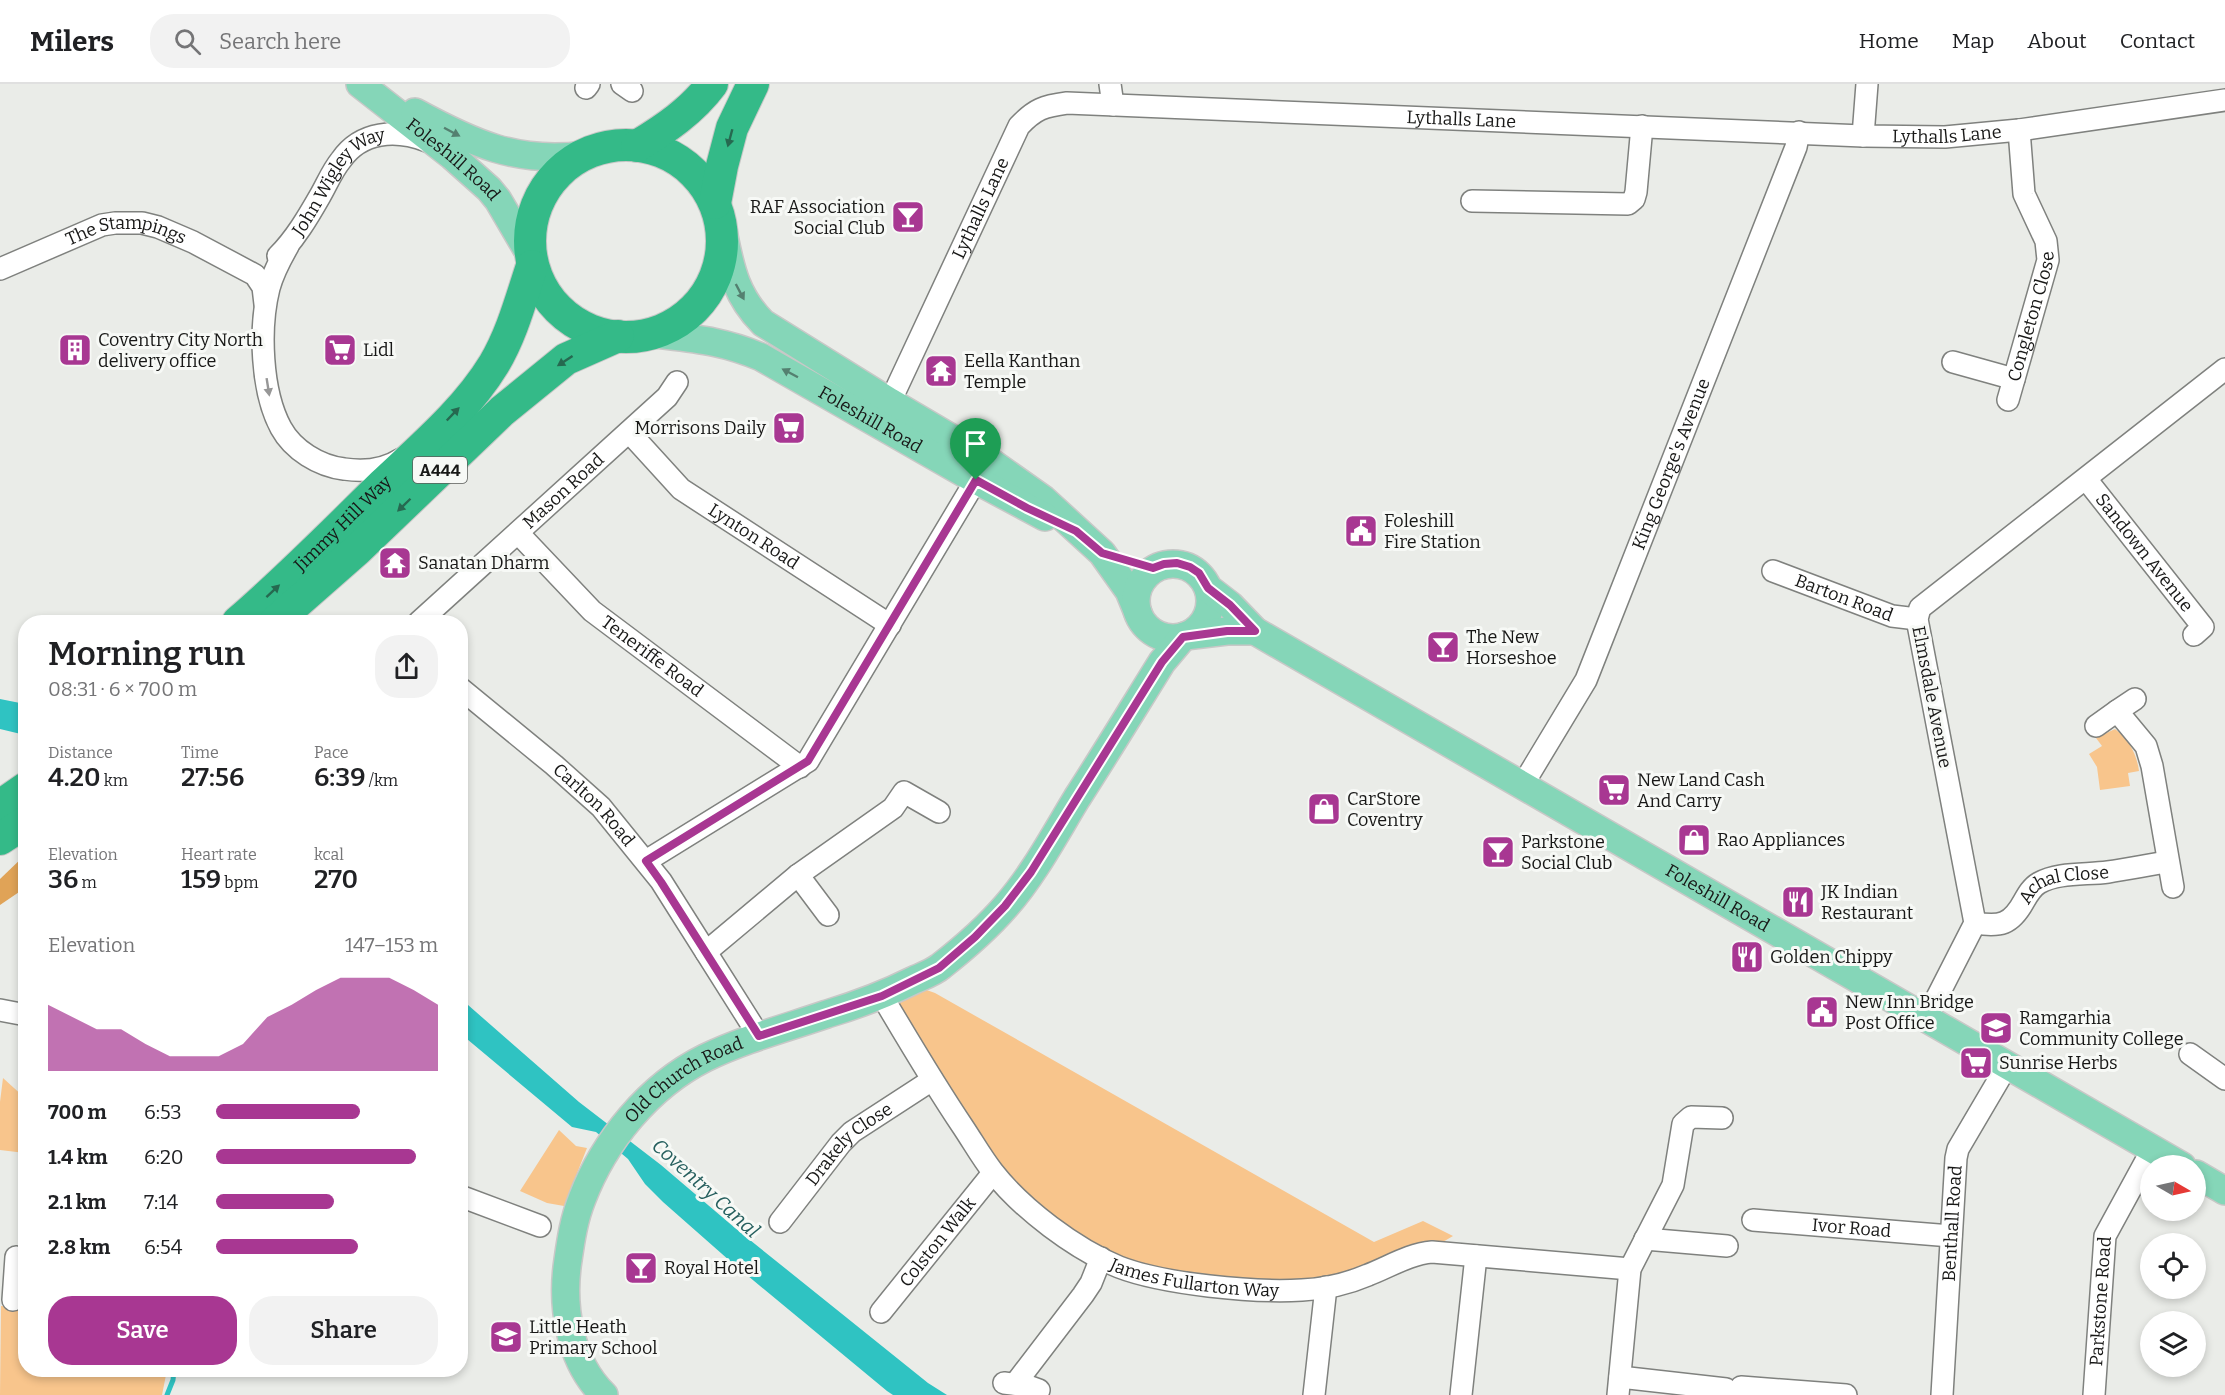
<!DOCTYPE html>
<html lang="en">
<head>
<meta charset="utf-8">
<style>
	:root { --surface:#fff; --page:#f2f2f2; --text:#202124; --muted:#757577; --line:#e0e0e0; --accent:#a83792 }
	body { margin:0; font-family:Bitter,serif; background:var(--page); color:var(--text); height:100vh; display:flex; flex-direction:column; font-size:22px; white-space:nowrap }
	* { box-sizing:border-box; margin:0 }
	p { font-size:20px; color:var(--muted) }
	.icon { flex:none; width:33px; height:33px; fill:none; stroke:currentColor; stroke-width:2; stroke-linecap:round; stroke-linejoin:round }
	.map { position:relative; flex:1; overflow:hidden }
	.drawer { position:absolute; left:18px; top:531px; width:450px; height:762px; display:flex; flex-direction:column; background:var(--surface); border-radius:24px; box-shadow:0 3px 9px #0003 }
	.drawer>* { flex:none }
	.needle { width:39px; rotate:99deg }
	.fabs { position:absolute; left:2140px; top:1071px; display:grid; gap:12px }
	.fabs a { display:grid; place-items:center; width:66px; height:66px; border-radius:50%; background:var(--surface); box-shadow:0 3px 9px #0003; font-size:30px }
	.pin { position:absolute; display:grid; place-items:center; width:51px; height:51px; color:#fff; margin:-62px -26px; border-radius:50% 50% 50% 0; rotate:-45deg; box-shadow:0 0 6px #0007 }
	.pin .icon { rotate:45deg }
	.round { display:grid; place-items:center; flex:none; width:63px; height:63px; border-radius:24px; background:var(--page) }
	.summary { display:flex; align-items:center; justify-content:space-between; height:102px; padding:0 30px }
	h1 { font-size:33px; font-weight:600; line-height:45px }
	.figures { display:grid; grid-template-columns:repeat(3,1fr); gap:9px; height:102px; padding:6px 30px }
	.figures div { display:grid; align-content:center }
	.figures b { font-size:26px; font-weight:600 }
	.figures small { font-size:16px; font-weight:400 }
	.figures p { font-size:16px }
	.chart { height:168px; padding:12px 30px }
	.chart p { display:flex; justify-content:space-between }
	.chart svg { width:100%; height:108px; margin-top:6px; fill:var(--accent); opacity:.7 }
	.action { display:flex; gap:12px; margin-top:auto; padding:12px 30px }
	.action a { flex:1; height:69px; border-radius:24px; background:var(--accent); color:#fff; font-size:24px; font-weight:600; line-height:69px; text-align:center }
	.action a+a { background:var(--page); color:var(--text) }
	ul { padding:0 30px; list-style:none; font-size:20px }
	li { display:grid; grid-template-columns:96px 72px 1fr; align-items:center; height:45px }
	li i { height:15px; border-radius:8px; background:var(--accent) }
	header { display:flex; align-items:center; gap:36px; box-sizing:border-box; height:84px; padding:0 30px; background:var(--surface); border-bottom:2px solid var(--line) }
	header strong { font-size:28px }
	nav { display:flex; gap:33px; margin-inline-start:auto; font-size:21px }
	.search { width:420px; height:54px; background:var(--page); display:flex; align-items:center; gap:15px; box-sizing:border-box; padding:0 21px; border-radius:24px; color:var(--muted); font-size:22px }
	.map>svg:first-child { display:block }
	.green { fill:#f8c58c }
	.forest { fill:#e0a357 }
	.water { fill:#2fc3c2 }
	.lines { fill:none; stroke-linecap:round; stroke-linejoin:round }
	.stream { stroke:#2fc3c2; stroke-width:5 }
	.minor-casing { stroke:#7f817e; stroke-width:24 }
	.major-casing { stroke:#c8c8c7; stroke-width:30 }
	.highway-casing { stroke:#c8c8c7; stroke-width:34 }
	.minor { stroke:#fff; stroke-width:21 }
	.major { stroke:#85d6b8; stroke-width:27 }
	.highway { stroke:#34ba88; stroke-width:32 }
	.oneway { fill:#548070 }
	.oneway2 { fill:#266950 }
	.oneway3 { fill:#979797 }
	.route-casing { stroke:#fff; stroke-width:12 }
	.route { stroke:#a83792; stroke-width:8 }
	.labels { text-anchor:middle; dominant-baseline:central; stroke-width:6; stroke-linejoin:round; paint-order:stroke }
	.shield { fill:#f7f9f6; stroke:#5b5c5a; stroke-width:1.5 }
	.shield-label { font-size:16px; font-weight:bold; fill:#181817 }
	.street-label { font-size:18px; fill:#181817; stroke:#f7f9f6 }
	.poi-label { font-size:18px; fill:#181817; stroke:#f7f9f6; text-anchor:start }
	.water-label { font-size:20px; font-style:italic; fill:#27605f; stroke:#f7f9f6 }
</style>
</head>
<body>
<header>
<strong>Milers</strong>
<div class="search"><svg class="icon" aria-label="search" viewBox="0 0 24 24"><circle cx="10" cy="10" r="6"/><path d="M15 15l6 6"/></svg>Search here</div>
<nav><a>Home</a><a>Map</a><a>About</a><a>Contact</a></nav>
</header>
<div class="map">
<svg width="2225" height="1311" viewBox="0 0 2225 1311">
	<rect width="100%" height="100%" fill="#eaece8"/>
	<!-- green -->
	<path class="green" d="M2115 645C2129 655 2137 671 2139 687L2128 689 2130 702 2100 706 2097 683 2089 670 2102 662 2096 654Z
		M921 904 935 909 1374 1158 1423 1137 1453 1152 1431 1165 1339 1196 1228 1200 1102 1171 1013 1101 887 914Z
		M3 994 25 1014V1069L0 1066V1018Z
		M559 1046 576 1062 587 1064 564 1122 547 1119 520 1107Z
		M25 1200 26 1286H164L166 1291 162 1311H0L1 1222 21 1223Z"/>
	<!-- forest -->
	<path class="forest" d="M25 771V804L0 821V795Z"/>
	<!-- water -->
	<path class="water" d="M0 615 25 620V651L0 645Z
		M460 914 579 1018 661 1081 735 1144 928 1299 947 1311H893L887 1307 730 1177 663 1118 645 1100 628 1075 596 1048 572 1043 461 950Z"/>
	<g class="lines">
		<!-- stream -->
		<path class="stream" d="M167 1311 173 1296 174 1286"/>
		<defs>
			<g id="minor">
				<path d="M622 0 632 7"/>
				<path d="M1110 0 1113 21"/>
				<path d="M586 4 589 0"/>
				<path d="M1863 52 1867 0"/>
				<path d="M1472 117 1628 120 1634 115 1636 108 1642 42"/>
				<path d="M288 162C280 176 273 189 269 204 259 244 261 307 281 344 293 366 319 382 344 385 364 388 384 386 401 375"/>
				<path id="s1" d="M278 172C295 155 308 133 320 112 327 100 332 87 341 76 361 47 396 45 427 57"/>
				<path id="s2" d="M0 185 102 141 115 139H142L158 143 193 158 255 191 263 203 265 220"/>
				<path d="M1953 278 2014 295"/>
				<path id="s3" d="M2008 316 2048 176 2046 157 2024 110 2019 46"/>
				<path id="s4" d="M890 318 1019 42C1035 25 1044 22 1067 19L1863 52 1945 53 2019 46 2225 16"/>
				<path id="s5" d="M629 348 681 405 890 541"/>
				<path id="s6" d="M2086 395 2203 543 2194 551"/>
				<path id="s7" d="M518 449 592 527 800 683"/>
				<path id="s8" d="M1773 487 1892 532 1917 535"/>
				<path id="s9" d="M419 538 667 313 677 298"/>
				<path id="s10" d="M460 604 554 681 601 723 661 797 759 952"/>
				<path d="M2117 627 2135 615"/>
				<path d="M2096 642 2117 627 2146 662 2152 682 2173 803"/>
				<path id="s11" d="M1522 702 1586 596 1796 63 1799 48"/>
				<path d="M646 777 808 677 976 396"/>
				<path d="M798 791 828 831"/>
				<path id="s12" d="M1975 839C2000 843 2011 841 2024 817 2028 810 2032 803 2039 799 2058 788 2086 791 2108 788 2128 785 2148 781 2167 778"/>
				<path d="M706 868 798 791 893 724 904 708 939 728"/>
				<path id="s13" d="M882 912C908 956 934 1000 963 1043 973 1058 982 1074 993 1088 1022 1125 1075 1165 1119 1183 1163 1200 1254 1209 1302 1206 1325 1205 1347 1200 1368 1191 1389 1183 1409 1170 1432 1168L1630 1185"/>
				<path d="M0 926 26 931"/>
				<path d="M1927 933 1975 839 1917 535 1920 524 2225 285"/>
				<path d="M2190 970 2225 995"/>
				<path d="M460 1112 540 1142"/>
				<path id="s14" d="M1753 1136 1951 1152"/>
				<path id="s15" d="M780 1138 841 1059 852 1048 932 996"/>
				<path d="M1645 1155 1727 1162"/>
				<path d="M13 1216 16 1173"/>
				<path id="s16" d="M881 1228 993 1089"/>
				<path d="M1620 1293 1726 1305"/>
				<path d="M1004 1299 1028 1302 1039 1306"/>
				<path d="M1015 1300 1083 1211 1091 1199 1101 1174"/>
				<path d="M1741 1303 1846 1311"/>
				<path d="M1314 1311 1326 1203"/>
				<path d="M1461 1311 1476 1172"/>
				<path d="M1618 1311 1630 1185 1673 1101 1683 1040 1691 1033 1722 1034"/>
				<path id="s17" d="M1942 1311 1956 1074 1958 1065 2008 980"/>
				<path id="s18" d="M2094 1311 2105 1152 2153 1064"/>
			</g>
			<g id="major">
				<path id="s19" d="M360 0 452 72 489 105 498 116 528 167"/>
				<path d="M415 28C472 59 517 80 584 71"/>
				<path d="M724 152C731 187 737 213 763 239L890 318 985 374 1043 415 1102 469 1129 507 1138 529"/>
				<path id="s20" d="M656 250C697 255 723 257 761 273L976 396 1045 433"/>
				<circle cx="1173" cy="517" r="37"/>
				<path id="s21" d="M1208 504 1230 521 1255 547 2182 1082"/>
				<path d="M1185 552 1227 547H1255"/>
				<path d="M2196 1090 2225 1107"/>
				<path id="s22" d="M604 1311C569 1277 561 1221 568 1176 571 1155 574 1135 582 1115 604 1057 649 1002 705 974 744 955 786 944 827 930 857 921 886 910 914 896 923 892 934 888 941 882 964 864 987 844 1006 822 1034 790 1055 750 1077 714 1106 669 1134 623 1162 578L1183 553"/>
			</g>
			<g id="highway">
				<circle cx="626" cy="157" r="96"/>
				<path d="M637 62C665 45 692 27 712 0"/>
				<path d="M715 119 722 82 732 44 753 0"/>
				<path id="s23" d="M238 538C288 495 335 447 383 400 422 363 466 326 494 280 512 250 521 215 532 182"/>
				<path d="M275 538 357 466 502 327 566 275 618 252"/>
				<path d="M0 722 26 704"/>
				<path d="M0 755 26 738"/>
			</g>
		</defs>
		<!-- minor casing -->
		<use href="#minor" class="minor-casing"/>
		<!-- major casing -->
		<use href="#major" class="major-casing"/>
		<!-- highway casing -->
		<use href="#highway" class="highway-casing"/>
		<!-- minor -->
		<use href="#minor" class="minor"/>
		<!-- major -->
		<use href="#major" class="major"/>
		<!-- highway -->
		<use href="#highway" class="highway"/>
	</g>
	<!-- one-way arrows -->
	<defs><path id="oneway-solid" d="M-6-.8H1V-3.2L6.5 0L1 3.2V.8H-6Z" transform="scale(1.5)"/></defs>
	<g class="oneway">
		<use href="#oneway-solid" transform="translate(452 48) rotate(28)"/>
		<use href="#oneway-solid" transform="translate(740 208) rotate(62)"/>
		<use href="#oneway-solid" transform="translate(790 289) rotate(-152)"/>
	</g>
	<g class="oneway2">
		<use href="#oneway-solid" transform="translate(730 54) rotate(105)"/>
		<use href="#oneway-solid" transform="translate(565 277) rotate(147)"/>
		<use href="#oneway-solid" transform="translate(453 330) rotate(-46)"/>
		<use href="#oneway-solid" transform="translate(404 421) rotate(136)"/>
		<use href="#oneway-solid" transform="translate(273 507) rotate(-43)"/>
	</g>
	<use class="oneway3" href="#oneway-solid" transform="translate(268 303) rotate(81)"/>
	<g class="lines">
		<defs>
			<path id="route" d="M976 396 1027 424 1076 447 1102 469 1153 484 1164 480 1177 479 1190 483 1199 489 1208 504 1230 521 1255 547H1227L1183 553 1162 578 1031 788 1005 822 975 853 939 884 882 912 759 952 661 798 646 777 808 677Z"/>
		</defs>
		<!-- route casing -->
		<use href="#route" class="route-casing"/>
		<!-- route -->
		<use href="#route" class="route"/>
	</g>
	<!-- icons -->
	<defs>
		<symbol id="bar-square" viewBox="-11 -11 22 22"><rect x="-9" y="-9" width="18" height="18" rx="4" fill="#a83792" stroke="#f7f9f6"/><path d="M-6-5H6L.8 .8V4.5H3.5V6h-7V4.5H-.8V.8Z" fill="#fff"/></symbol>
		<symbol id="building-square" viewBox="-11 -11 22 22"><rect x="-9" y="-9" width="18" height="18" rx="4" fill="#a83792" stroke="#f7f9f6"/><path d="M-4-6H4V6H1V3H-1V6H-4ZM-2.5-4.3h1.7v1.8h-1.7ZM.8-4.3h1.7v1.8H.8ZM-2.5-1h1.7V.8h-1.7ZM.8-1h1.7V.8H.8Z" fill="#fff"/></symbol>
		<symbol id="supermarket-square" viewBox="-11 -11 22 22"><rect x="-9" y="-9" width="18" height="18" rx="4" fill="#a83792" stroke="#f7f9f6"/><path d="M-6-5.5h2.5l.6 2H6L4.5 2H-2.5L-4.4-4H-6ZM-1.5 3.2a1.3 1.3 0 1 0 .1 0ZM3 3.2a1.3 1.3 0 1 0 .1 0Z" fill="#fff"/></symbol>
		<symbol id="temple-square" viewBox="-11 -11 22 22"><rect x="-9" y="-9" width="18" height="18" rx="4" fill="#a83792" stroke="#f7f9f6"/><path d="M0-6L5-2H3V0L6.5 2.5H4V6H1.5V3h-3V6H-4V2.5H-6.5L-3 0V-2H-5Z" fill="#fff"/></symbol>
		<symbol id="civic-square" viewBox="-11 -11 22 22"><rect x="-9" y="-9" width="18" height="18" rx="4" fill="#a83792" stroke="#f7f9f6"/><path d="M-.6-6.5H3V-4.5H.6V-3L4-1V1h2V6H-6V1h2V-1L-.6-3ZM-1.2 2.5V6h2.4V2.5Z" fill="#fff"/></symbol>
		<symbol id="shop-square" viewBox="-11 -11 22 22"><rect x="-9" y="-9" width="18" height="18" rx="4" fill="#a83792" stroke="#f7f9f6"/><path d="M-5-2.5h2.3a2.7 3.5 0 0 1 5.4 0H5L5.5 6h-11ZM-1.5-2.5h3a1.5 2.3 0 0 0-3 0Z" fill="#fff"/></symbol>
		<symbol id="restaurant-square" viewBox="-11 -11 22 22"><rect x="-9" y="-9" width="18" height="18" rx="4" fill="#a83792" stroke="#f7f9f6"/><path d="M-5-6h1v4h1v-4h1v4h1v-4h1v5L-1.5 .5V6h-2V.5L-5-1ZM5-6V6H3V1.5H1.5Q1.5-4 5-6Z" fill="#fff"/></symbol>
		<symbol id="school-square" viewBox="-11 -11 22 22"><rect x="-9" y="-9" width="18" height="18" rx="4" fill="#a83792" stroke="#f7f9f6"/><path d="M0-5L7-2L0 1L-7-2ZM-4 1L0 2.5L4 1V4Q0 6-4 4Z" fill="#fff"/></symbol>
	</defs>
	<g fill-rule="evenodd">
		<use href="#bar-square" x="889" y="114" width="38" height="38"/>
		<use href="#building-square" x="56" y="247" width="38" height="38"/>
		<use href="#supermarket-square" x="321" y="247" width="38" height="38"/>
		<use href="#temple-square" x="922" y="268" width="38" height="38"/>
		<use href="#supermarket-square" x="770" y="325" width="38" height="38"/>
		<use href="#civic-square" x="1342" y="428" width="38" height="38"/>
		<use href="#temple-square" x="376" y="460" width="38" height="38"/>
		<use href="#bar-square" x="1424" y="544" width="38" height="38"/>
		<use href="#supermarket-square" x="1595" y="687" width="38" height="38"/>
		<use href="#shop-square" x="1305" y="706" width="38" height="38"/>
		<use href="#shop-square" x="1675" y="737" width="38" height="38"/>
		<use href="#bar-square" x="1479" y="749" width="38" height="38"/>
		<use href="#restaurant-square" x="1779" y="799" width="38" height="38"/>
		<use href="#restaurant-square" x="1728" y="854" width="38" height="38"/>
		<use href="#civic-square" x="1803" y="909" width="38" height="38"/>
		<use href="#school-square" x="1977" y="925" width="38" height="38"/>
		<use href="#supermarket-square" x="1957" y="960" width="38" height="38"/>
		<use href="#bar-square" x="622" y="1165" width="38" height="38"/>
		<use href="#school-square" x="487" y="1234" width="38" height="38"/>
	</g>
	<g class="labels">
		<!-- shield labels -->
		<rect class="shield" x="413" y="373" width="54" height="26" rx="4.5"/>
		<g class="shield-label">
			<text x="440" y="386">A444</text>
		</g>
		<!-- street labels -->
		<g class="street-label">
			<text stroke="none"><textPath href="#s4" startOffset="754">Lythalls Lane</textPath></text>
			<text stroke="none"><textPath href="#s4" startOffset="1240">Lythalls Lane</textPath></text>
			<text stroke="none"><textPath href="#s19" startOffset="120">Foleshill Road</textPath></text>
			<text stroke="none"><textPath href="#s1" startOffset="98">John Wigley Way</textPath></text>
			<text stroke="none"><textPath href="#s4" startOffset="214">Lythalls Lane</textPath></text>
			<text stroke="none"><textPath href="#s2" startOffset="135">The Stampings</textPath></text>
			<text stroke="none"><textPath href="#s3" startOffset="87">Congleton Close</textPath></text>
			<text stroke="none"><textPath href="#s20" startOffset="234">Foleshill Road</textPath></text>
			<text stroke="none"><textPath href="#s11" startOffset="356">King George's Avenue</textPath></text>
			<text stroke="none"><textPath href="#s9" startOffset="195">Mason Road</textPath></text>
			<text stroke="none"><textPath href="#s23" startOffset="144">Jimmy Hill Way</textPath></text>
			<text stroke="none"><textPath href="#s5" startOffset="164">Lynton Road</textPath></text>
			<text stroke="none"><textPath href="#s6" startOffset="94">Sandown Avenue</textPath></text>
			<text stroke="none"><textPath href="#s8" startOffset="76">Barton Road</textPath></text>
			<text stroke="none"><textPath href="#s7" startOffset="183">Teneriffe Road</textPath></text>
			<text transform="translate(1932 613) rotate(79)">Elmsdale Avenue</text>
			<text stroke="none"><textPath href="#s10" startOffset="178">Carlton Road</textPath></text>
			<text stroke="none"><textPath href="#s12" startOffset="106">Achal Close</textPath></text>
			<text stroke="none"><textPath href="#s21" startOffset="598">Foleshill Road</textPath></text>
			<text stroke="none"><textPath href="#s22" startOffset="369">Old Church Road</textPath></text>
			<text stroke="none"><textPath href="#s15" startOffset="105">Drakely Close</textPath></text>
			<text stroke="none"><textPath href="#s17" startOffset="172">Benthall Road</textPath></text>
			<text stroke="none"><textPath href="#s14" startOffset="99">Ivor Road</textPath></text>
			<text stroke="none"><textPath href="#s16" startOffset="90">Colston Walk</textPath></text>
			<text stroke="none"><textPath href="#s13" startOffset="444">James Fullarton Way</textPath></text>
			<text stroke="none"><textPath href="#s18" startOffset="94">Parkstone Road</textPath></text>
		</g>
		<!-- poi labels -->
		<g class="poi-label">
			<text x="885" y="123" text-anchor="end">RAF Association<tspan x="885" dy="21">Social Club</tspan></text>
			<text x="98" y="256">Coventry City North<tspan x="98" dy="21">delivery office</tspan></text>
			<text x="363" y="266">Lidl</text>
			<text x="964" y="277">Eella Kanthan<tspan x="964" dy="21">Temple</tspan></text>
			<text x="766" y="344" text-anchor="end">Morrisons Daily</text>
			<text x="1384" y="437">Foleshill<tspan x="1384" dy="21">Fire Station</tspan></text>
			<text x="418" y="479">Sanatan Dharm</text>
			<text x="1466" y="553">The New<tspan x="1466" dy="21">Horseshoe</tspan></text>
			<text x="1637" y="696">New Land Cash<tspan x="1637" dy="21">And Carry</tspan></text>
			<text x="1347" y="715">CarStore<tspan x="1347" dy="21">Coventry</tspan></text>
			<text x="1717" y="756">Rao Appliances</text>
			<text x="1521" y="758">Parkstone<tspan x="1521" dy="21">Social Club</tspan></text>
			<text x="1821" y="808">JK Indian<tspan x="1821" dy="21">Restaurant</tspan></text>
			<text x="1770" y="873">Golden Chippy</text>
			<text x="1845" y="918">New Inn Bridge<tspan x="1845" dy="21">Post Office</tspan></text>
			<text x="2019" y="934">Ramgarhia<tspan x="2019" dy="21">Community College</tspan></text>
			<text x="1999" y="979">Sunrise Herbs</text>
			<text x="664" y="1184">Royal Hotel</text>
			<text x="529" y="1243">Little Heath<tspan x="529" dy="21">Primary School</tspan></text>
		</g>
		<!-- water labels -->
		<g class="water-label">
			<text transform="translate(706 1104) rotate(42)">Coventry Canal</text>
		</g>
	</g>
</svg>
<div class="fabs">
<a><svg class="needle" viewBox="-14 -14 28 28"><path d="M0-13l5 13h-10z" fill="#e53935"/><path d="M0 13l5-13h-10z" fill="#757577"/></svg></a>
<a><svg class="icon" aria-label="locate" viewBox="0 0 24 24"><circle cx="12" cy="12" r="6"/><path d="M12 2v4M12 18v4M2 12h4M18 12h4"/></svg></a>
<a><svg class="icon" aria-label="layers" viewBox="0 0 24 24"><path d="M12 4l9 5-9 5-9-5zM3 14l9 5 9-5"/></svg></a>
</div>
<div class="pin" style="left:976px;top:396px;background:#1e9e55"><svg class="icon" aria-label="arrive" viewBox="0 0 24 24"><path d="M6 21V4h12l-3 4 3 4H6"/></svg></div>
<section class="drawer">
<div class="summary"><div><h1>Morning run</h1><p>08:31 · 6 × 700 m</p></div><a class="round"><svg class="icon" aria-label="share" viewBox="0 0 24 24"><path d="M12 15V3M7 8l5-5 5 5M5 13v7h14v-7"/></svg></a></div>
<div class="figures">
<div><p>Distance</p><b>4.20<small> km</small></b></div>
<div><p>Time</p><b>27:56</b></div>
<div><p>Pace</p><b>6:39<small> /km</small></b></div>
</div>
<div class="figures">
<div><p>Elevation</p><b>36<small> m</small></b></div>
<div><p>Heart rate</p><b>159<small> bpm</small></b></div>
<div><p>kcal</p><b>270</b></div>
</div>
<div class="chart"><p><span>Elevation</span>147–153 m</p>
<svg viewBox="0 0 160 44" preserveAspectRatio="none"><path d="M0 44V17L10 22L20 27L30 27L40 33L50 38L60 38L70 38L80 33L90 22L100 17L110 11L120 6L130 6L140 6L150 11L160 17V44z"/></svg>
</div>
<ul>
<li><b>700 m</b>6:53<i style="width:65%"></i></li>
<li><b>1.4 km</b>6:20<i style="width:90%"></i></li>
<li><b>2.1 km</b>7:14<i style="width:53%"></i></li>
<li><b>2.8 km</b>6:54<i style="width:64%"></i></li>
</ul>
<div class="action"><a>Save</a><a>Share</a></div>
</section>
</div>
</body>
</html>
